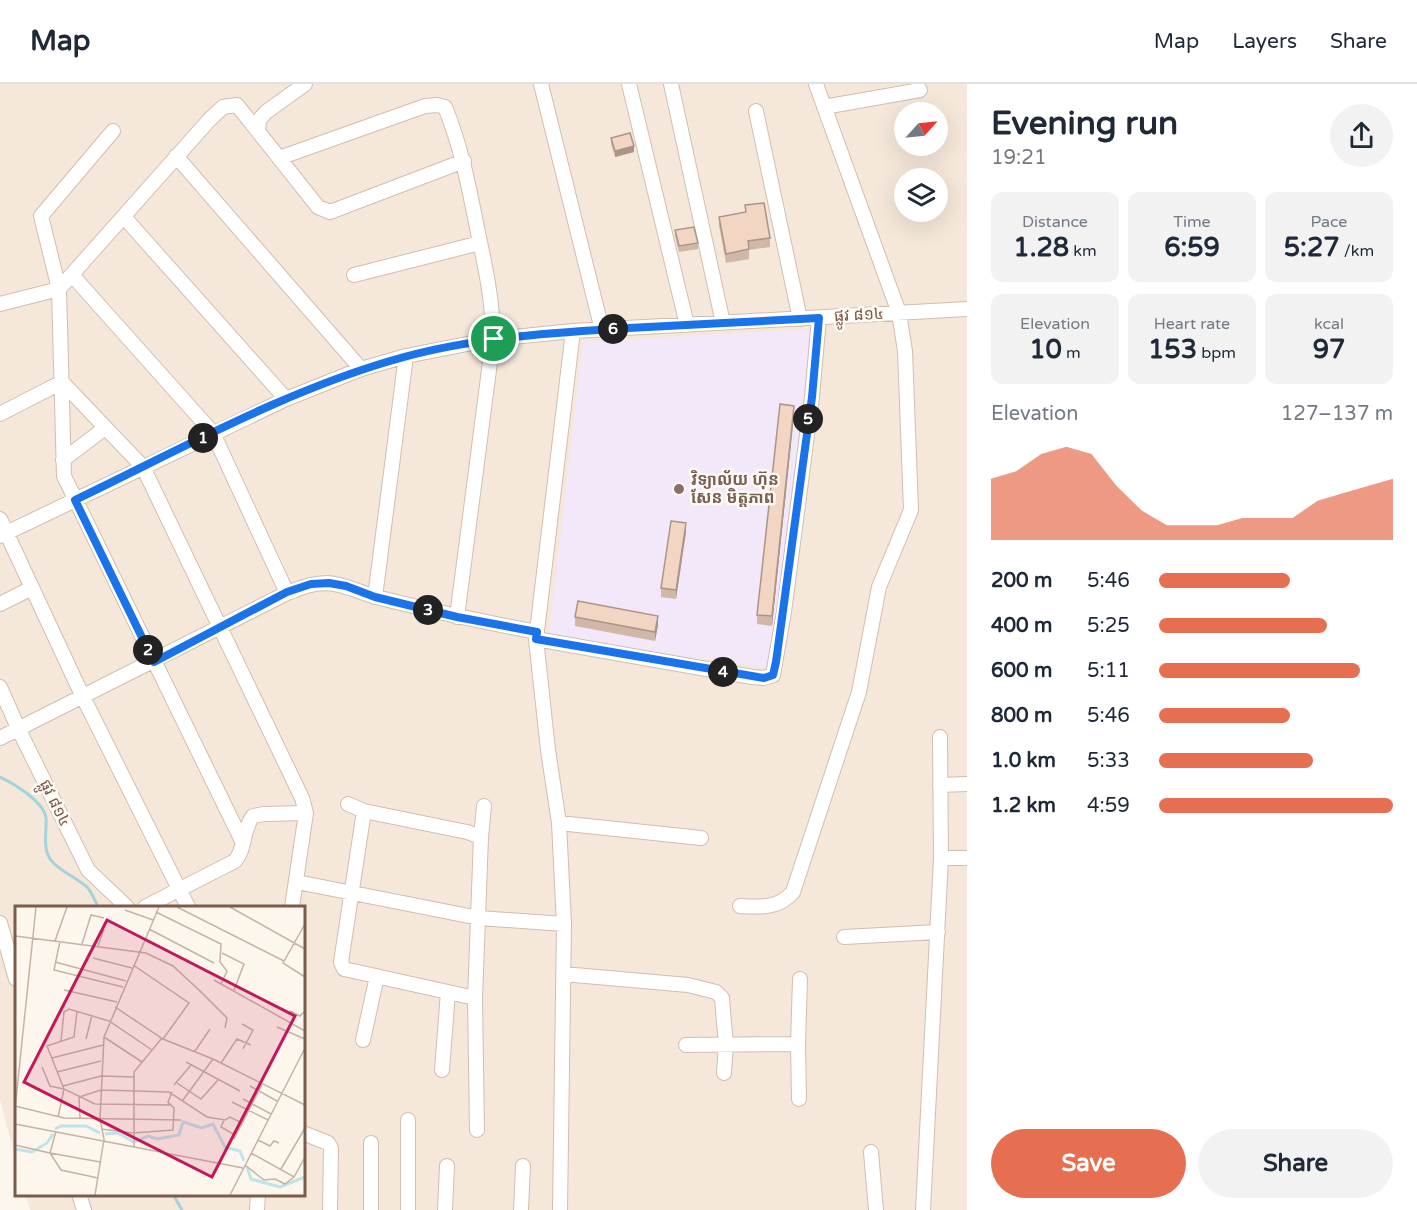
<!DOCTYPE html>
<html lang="en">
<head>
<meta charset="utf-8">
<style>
	:root { --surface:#fff; --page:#f2f2f3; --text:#1f2937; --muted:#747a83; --line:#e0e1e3; --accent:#e76f51 }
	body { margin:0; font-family:"Varela Round","Noto Sans Khmer",sans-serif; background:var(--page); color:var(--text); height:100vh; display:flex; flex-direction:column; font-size:22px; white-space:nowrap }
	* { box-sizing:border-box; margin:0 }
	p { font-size:20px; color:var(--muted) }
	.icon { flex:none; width:33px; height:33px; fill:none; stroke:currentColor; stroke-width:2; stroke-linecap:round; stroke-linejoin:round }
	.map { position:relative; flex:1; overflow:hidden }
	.drawer { display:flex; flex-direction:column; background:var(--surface); width:450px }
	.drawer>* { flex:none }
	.needle { width:39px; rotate:63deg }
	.tools { position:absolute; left:894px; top:18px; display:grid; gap:12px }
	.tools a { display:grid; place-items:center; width:54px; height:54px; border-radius:50%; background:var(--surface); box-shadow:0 6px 24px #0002; font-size:30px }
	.pin { position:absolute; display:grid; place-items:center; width:51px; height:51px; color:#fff; margin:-26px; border:3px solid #fff; border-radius:50%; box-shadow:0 2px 6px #0007 }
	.km { position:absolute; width:30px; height:30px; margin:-15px; border-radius:50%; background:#222; color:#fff; font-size:16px; line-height:30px; text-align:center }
	.round { display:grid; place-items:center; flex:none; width:63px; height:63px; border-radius:32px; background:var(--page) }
	.head { display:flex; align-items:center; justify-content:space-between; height:102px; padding:0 24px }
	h1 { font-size:33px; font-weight:700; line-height:45px }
	.stats { display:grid; grid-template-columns:repeat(3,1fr); gap:9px; height:102px; padding:6px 24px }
	.stats div { display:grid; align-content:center; border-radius:12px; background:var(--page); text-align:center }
	.stats b { font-size:26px; font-weight:700 }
	.stats small { font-size:16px; font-weight:400 }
	.stats p { font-size:16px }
	.chart { height:168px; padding:12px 24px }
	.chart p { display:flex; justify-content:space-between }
	.chart svg { width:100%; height:108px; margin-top:6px; fill:var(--accent); opacity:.7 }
	.button { display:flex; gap:12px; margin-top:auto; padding:12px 24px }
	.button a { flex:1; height:69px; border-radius:36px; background:var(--accent); color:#fff; font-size:24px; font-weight:700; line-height:69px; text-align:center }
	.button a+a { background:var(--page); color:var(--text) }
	ul { padding:0 24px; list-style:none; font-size:20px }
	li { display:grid; grid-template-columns:96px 72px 1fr; align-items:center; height:45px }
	li i { height:15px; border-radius:8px; background:var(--accent) }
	header { display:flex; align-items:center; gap:36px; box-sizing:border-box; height:84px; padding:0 30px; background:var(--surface); border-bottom:2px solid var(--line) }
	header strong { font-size:28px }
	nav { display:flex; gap:33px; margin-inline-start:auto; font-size:21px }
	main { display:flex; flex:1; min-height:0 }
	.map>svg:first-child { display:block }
	.residential { fill:#f5e8da; fill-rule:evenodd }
	.education { fill:#f3e8fa }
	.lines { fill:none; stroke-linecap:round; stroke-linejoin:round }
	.stream { stroke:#a5d3da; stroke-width:3 }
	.minor-casing { stroke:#d1beb0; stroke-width:16 }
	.minor { stroke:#fff; stroke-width:14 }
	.wall { fill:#d1b7a8 }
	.shaded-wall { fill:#aa9588 }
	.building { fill:#f3d5c3; stroke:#aa9588; stroke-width:1.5 }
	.route-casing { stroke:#fff; stroke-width:12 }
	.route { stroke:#1a73e8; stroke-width:8 }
	.education-dot { fill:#8d6e63; stroke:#fffaf3; stroke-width:2 }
	.labels { text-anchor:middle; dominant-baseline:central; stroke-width:5; stroke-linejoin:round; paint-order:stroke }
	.street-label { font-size:16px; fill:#7a5c4d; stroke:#fffaf3 }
	.education-label { font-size:16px; font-weight:bold; fill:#785e54; stroke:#fffaf3; text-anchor:start }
	.inset-river { fill:none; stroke:#bfe3e8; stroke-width:3 }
	.inset-road { fill:none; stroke:#c5b3a7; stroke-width:1.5 }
	.view { fill:#c2185b; fill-opacity:0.15; stroke:#c2185b; stroke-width:3 }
	.inset-edge { fill:none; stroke:#7a5c4d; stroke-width:3 }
</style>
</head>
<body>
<header>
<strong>Map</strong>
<nav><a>Map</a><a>Layers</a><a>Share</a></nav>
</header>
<main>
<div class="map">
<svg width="967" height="1126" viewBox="0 0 967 1126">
	<rect width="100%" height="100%" fill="#fdf6ec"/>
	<!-- residential -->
	<path class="residential" d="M0 0H967V1126H30L26 1110H303V823H16V1076L0 1016ZM904 28H938V62H904ZM904 94H938V128H904Z"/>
	<!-- education -->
	<path class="education" d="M812 245 769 584 549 552 583 258Z"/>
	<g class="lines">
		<!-- stream -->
		<path class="stream" d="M0 693C13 699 46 719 46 735 47 746 43 760 48 771 53 784 77 794 87 803 92 808 95 817 98 823
			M177 1110 174 1112 182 1126"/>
		<defs>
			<path id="minor" d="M541 0 602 246
				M629 0 687 241
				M671 0 723 239
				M824 23 920 6
				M756 27 800 235
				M258 47 259 36 266 28 305 0
				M176 72 361 285
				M279 74 425 22 437 21 445 23C461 62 469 103 477 144 485 181 493 217 493 255L457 533
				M124 133 286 315
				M72 191 213 349 287 509
				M354 191 480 159
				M0 220 59 205 41 132 113 47
				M0 330 62 298 143 383 302 714 306 729 292 823
				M63 376 105 344
				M0 435 82 611 188 823
				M0 452 286 315 361 285 406 272 493 255 573 247 967 225
				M375 513 406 272
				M0 520 32 504
				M536 555 752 593 764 594 773 591 784 528 812 313 819 234
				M0 603 18 644 88 786 127 823
				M0 654 287 509C301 504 312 499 327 499 346 500 362 510 380 514 432 527 484 538 537 548
				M940 701 967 700
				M348 720 364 727 467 748 481 753
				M364 727 341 878 344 885 475 914
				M559 739 701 754
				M242 757 64 392 59 205 210 35 223 23 237 21 318 123 330 128 464 77
				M941 774H967
				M297 798 479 834 564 840
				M740 822C761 823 778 825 793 808L859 608 879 503 911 426 905 267 899 229 816 0
				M145 823 235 777C246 764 242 746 253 732L264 730 306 729
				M0 839 16 895
				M844 853 938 848
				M563 890 688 901 716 908 722 914 724 939 726 959 724 989
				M363 956 377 892
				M798 960 799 1015
				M686 961 798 960 800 895
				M442 986 448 908
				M408 1036V1126
				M477 1046 475 914 481 753 484 722
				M303 1049 328 1059 331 1064 330 1126
				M371 1059V1126
				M871 1068 876 1126
				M79 1110 84 1126
				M257 1126 258 1110
				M445 1126 447 1082
				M521 1126 523 1082
				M560 1126 564 840 559 739 548 666 536 555 573 247
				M923 1126 941 774 940 653"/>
		</defs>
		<!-- minor casing -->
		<use href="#minor" class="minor-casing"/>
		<!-- minor -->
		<use href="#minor" class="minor"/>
	</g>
	<!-- wall -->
	<path class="wall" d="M611 54 634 68 615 73 611 60Z
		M745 121 770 154V163L749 166V175L726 179 719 142V133L745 128Z
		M675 146 698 159V165L679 168 675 152Z
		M794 331 772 542 757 540V531Z
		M686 448 676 515 661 513V504Z
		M575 533 658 541 655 557 575 542Z"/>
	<!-- shaded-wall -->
	<path class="shaded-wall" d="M634 62V68L615 73V67Z
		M794 322V331L772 542V532Z
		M686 439V448L676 515V506Z
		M658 532V541L655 557V548Z"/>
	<!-- building -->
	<path class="building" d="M630 49 634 62 615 67 611 54Z
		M764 119 770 154 748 157 749 165 726 170 719 133 746 128 745 121Z
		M694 143 698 159 679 162 675 146Z
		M780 320 794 322 772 532 757 531Z
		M671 437 686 439 676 506 661 504Z
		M578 517 658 532 655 548 575 533Z"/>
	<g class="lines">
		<defs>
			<path id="route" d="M819 234 812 313 776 578 773 591 764 594 536 555 537 548 457 533 375 513 346 502 329 499 311 500 287 508 154 578 75 416C181 365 290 304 404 273 477 253 553 249 629 244 692 241 756 237 819 234Z"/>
		</defs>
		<!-- route casing -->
		<use href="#route" class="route-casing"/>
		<!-- route -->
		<use href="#route" class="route"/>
	</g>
	<!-- markers -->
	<circle class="education-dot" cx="679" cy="405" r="6"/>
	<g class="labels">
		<!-- street labels -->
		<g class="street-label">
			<text transform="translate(859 231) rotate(-3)">ផ្លូវ ៨១៤</text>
			<text transform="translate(55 719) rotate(64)">ផ្លូវ ៨១៤</text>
		</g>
		<!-- education labels -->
		<g class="education-label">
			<text x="691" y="396">វិទ្យាល័យ ហ៊ុន<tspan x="691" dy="18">សែន មិត្តភាព</tspan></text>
		</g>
	</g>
	<!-- overview -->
	<g transform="translate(15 822)">
		<rect width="290" height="290" fill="#fdf6ec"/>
		<path class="inset-river" d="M40 223 46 220H71L85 227M90 228 103 227 119 236 133 230 142 233 164 229 168 216 187 222 198 218 210 241 225 245 229 255M0 243 17 246 32 237 38 228M232 261 236 273 265 281 290 271"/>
		<path class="inset-road" d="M162 1 269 55M215 1 290 43M110 4 138 14M141 6 206 38 205 56 212 65 206 78M290 18 268 57 290 71M134 23 199 57M0 30 131 47 158 60 184 84 212 112 210 122M40 35 52 1M45 35 39 64 108 81M67 38 76 9 89 12M83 40 89 23M207 47 229 58 219 84M78 52 117 62M40 56 111 75M118 59 174 97 148 133M199 74 290 125M49 84 102 96M100 101 148 133 198 153 290 199M62 105 59 131 32 140 49 183 80 198 156 199M275 105 285 110 290 105M227 118 238 124 228 143M262 121 290 133M89 131 127 156M71 133 77 109M46 135 49 106 54 103 94 115 137 144M180 145 195 123M37 152 88 139M171 156 225 185M206 157 222 133 236 139M27 161 35 180 49 183 43 211M42 166 86 155M162 177 186 193 203 174M159 179 176 159M48 180 86 170 119 171M235 180 262 195M228 193 256 208M168 194 198 153M217 196 253 214M0 200 49 212 166 214M0 203 21 1M65 212 64 191 86 184 154 186 192 211 210 214 215 211 227 217M209 214 206 221 220 229M0 218 228 262M86 223 118 227 158 224 159 202 153 196 157 186M219 233 247 179M243 234 255 240 259 235 264 237M0 239 35 247 41 225M119 241V166L147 132M35 247 46 264 83 272M35 247 85 256M236 247 279 271 290 251M230 259 249 274 260 273 270 278 279 271M266 263 290 222M80 289 89 233 85 213 89 131 144 1M215 289 290 142"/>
		<path class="view" d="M92 14 280 110 197 271 9 176Z"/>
		<rect width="290" height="290" class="inset-edge"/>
	</g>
</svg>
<div class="tools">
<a><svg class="needle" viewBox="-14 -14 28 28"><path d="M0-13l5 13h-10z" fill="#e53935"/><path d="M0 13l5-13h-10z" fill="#747a83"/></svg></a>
<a><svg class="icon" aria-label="layers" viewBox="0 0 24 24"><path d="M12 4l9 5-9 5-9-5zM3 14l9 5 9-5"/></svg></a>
</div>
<div class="pin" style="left:494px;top:255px;background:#1e9e55"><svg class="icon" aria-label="arrive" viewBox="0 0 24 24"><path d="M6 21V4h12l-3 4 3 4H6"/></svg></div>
<b class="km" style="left:203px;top:354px">1</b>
<b class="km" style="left:148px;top:566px">2</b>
<b class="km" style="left:428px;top:526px">3</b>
<b class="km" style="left:723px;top:588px">4</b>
<b class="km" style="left:808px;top:335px">5</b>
<b class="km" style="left:613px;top:245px">6</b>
</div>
<section class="drawer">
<div class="head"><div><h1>Evening run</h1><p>19:21</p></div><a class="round"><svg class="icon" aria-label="share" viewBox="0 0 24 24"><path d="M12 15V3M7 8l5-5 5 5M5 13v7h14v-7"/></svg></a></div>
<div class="stats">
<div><p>Distance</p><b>1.28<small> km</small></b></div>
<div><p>Time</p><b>6:59</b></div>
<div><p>Pace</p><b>5:27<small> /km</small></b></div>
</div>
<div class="stats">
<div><p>Elevation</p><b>10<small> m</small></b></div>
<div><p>Heart rate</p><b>153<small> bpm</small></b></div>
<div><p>kcal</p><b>97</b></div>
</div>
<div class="chart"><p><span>Elevation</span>127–137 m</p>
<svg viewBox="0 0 160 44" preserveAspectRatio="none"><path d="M0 44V19L10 16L20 9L30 6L40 9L50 22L60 32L70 38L80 38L90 38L100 35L110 35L120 35L130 28L140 25L150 22L160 19V44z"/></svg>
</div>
<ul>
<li><b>200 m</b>5:46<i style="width:56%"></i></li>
<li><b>400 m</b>5:25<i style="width:72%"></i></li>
<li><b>600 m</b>5:11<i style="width:86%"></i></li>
<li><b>800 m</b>5:46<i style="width:56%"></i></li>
<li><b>1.0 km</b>5:33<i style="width:66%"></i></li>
<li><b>1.2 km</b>4:59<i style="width:100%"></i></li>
</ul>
<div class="button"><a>Save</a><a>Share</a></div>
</section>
</main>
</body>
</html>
